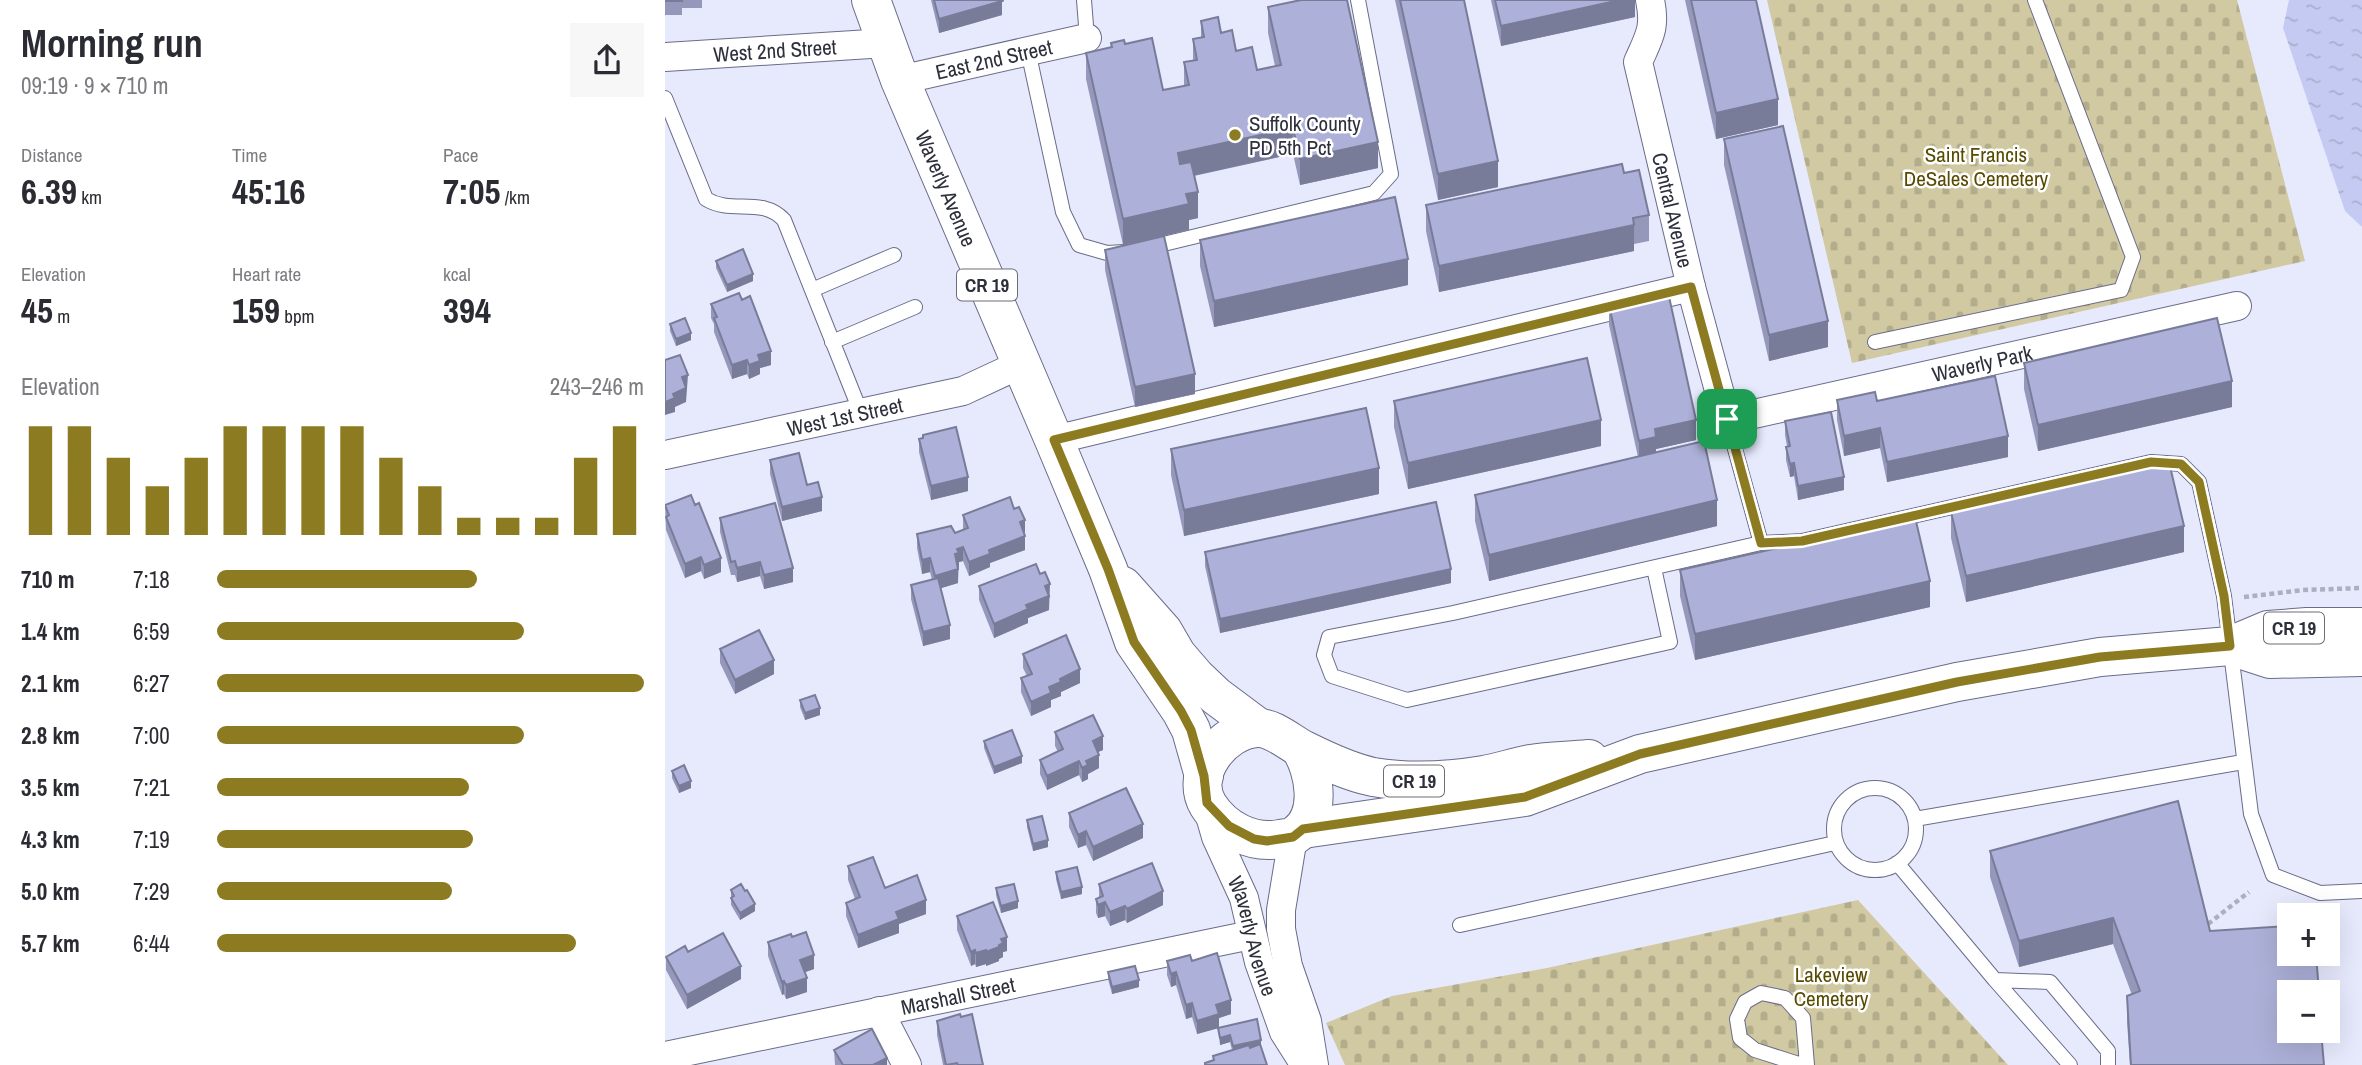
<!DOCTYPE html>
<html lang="en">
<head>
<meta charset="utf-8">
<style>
	:root { --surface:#fff; --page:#f7f7f7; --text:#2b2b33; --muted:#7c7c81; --accent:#8c7b21 }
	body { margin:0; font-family:"Archivo Narrow",sans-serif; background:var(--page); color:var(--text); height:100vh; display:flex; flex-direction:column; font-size:26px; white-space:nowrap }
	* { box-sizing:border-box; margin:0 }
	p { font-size:23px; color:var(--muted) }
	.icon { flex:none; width:38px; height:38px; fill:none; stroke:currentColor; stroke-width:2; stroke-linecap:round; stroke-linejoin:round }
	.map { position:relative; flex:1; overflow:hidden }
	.details { display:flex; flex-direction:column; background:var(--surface); width:665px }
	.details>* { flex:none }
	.buttons { position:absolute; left:1612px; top:903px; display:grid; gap:14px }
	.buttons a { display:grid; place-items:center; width:63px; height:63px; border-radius:0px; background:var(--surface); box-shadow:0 7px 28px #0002; font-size:35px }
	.pin { position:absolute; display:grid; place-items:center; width:60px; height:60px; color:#fff; margin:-30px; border-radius:14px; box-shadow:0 4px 10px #0006 }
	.round { display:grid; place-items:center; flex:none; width:74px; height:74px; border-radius:0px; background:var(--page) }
	.overview { display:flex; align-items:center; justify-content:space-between; height:119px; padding:0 21px }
	h1 { font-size:38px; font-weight:800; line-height:52px }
	.figures { display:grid; grid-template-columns:repeat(3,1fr); gap:10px; height:119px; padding:7px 21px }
	.figures div { display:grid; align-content:center }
	.figures b { font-size:35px; font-weight:800 }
	.figures small { font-size:19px; font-weight:400 }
	.figures p { font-size:19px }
	.chart { height:196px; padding:14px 21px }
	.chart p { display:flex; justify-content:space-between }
	.chart svg { width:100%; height:126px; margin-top:7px; stroke:var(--accent); stroke-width:6 }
	ul { padding:0 21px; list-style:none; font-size:23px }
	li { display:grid; grid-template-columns:112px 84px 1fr; align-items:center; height:52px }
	li i { height:18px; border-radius:9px; background:var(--accent) }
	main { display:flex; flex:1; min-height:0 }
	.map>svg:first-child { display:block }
	.cemetery { fill:url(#cemetery-stones) }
	.water { fill:url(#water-ripples) }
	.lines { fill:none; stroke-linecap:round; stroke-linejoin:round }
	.service-casing { stroke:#6a6c89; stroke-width:16 }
	.minor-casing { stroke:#6a6c89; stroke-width:30 }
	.primary-casing { stroke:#6a6c89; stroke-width:40 }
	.path { stroke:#adafc0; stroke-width:4.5; stroke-dasharray:5 3.5; stroke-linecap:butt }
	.service { stroke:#fff; stroke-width:14 }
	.minor { stroke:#fff; stroke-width:28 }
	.primary { stroke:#fff; stroke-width:38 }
	.wall { fill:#9598bb }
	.shaded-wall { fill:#797c98 }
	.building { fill:#adb1d9; stroke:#797c98; stroke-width:2 }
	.route-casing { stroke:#fff; stroke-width:14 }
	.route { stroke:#8c7b21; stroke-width:9 }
	.poi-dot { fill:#8c7b21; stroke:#fff; stroke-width:2.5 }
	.labels { text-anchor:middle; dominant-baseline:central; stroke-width:5; stroke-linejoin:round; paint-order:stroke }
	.shield { fill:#fff; stroke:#6c6d76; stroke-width:2 }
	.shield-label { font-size:19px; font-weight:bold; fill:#2d2f3b }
	.street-label { font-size:21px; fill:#2d2f3b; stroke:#fff }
	.poi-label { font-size:21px; fill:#2d2f3b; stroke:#fff; text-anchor:start }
	.park-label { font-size:21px; fill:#584b00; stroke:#fff }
</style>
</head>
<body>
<main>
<section class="details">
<div class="overview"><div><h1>Morning run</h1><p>09:19 · 9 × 710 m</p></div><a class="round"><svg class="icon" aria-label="share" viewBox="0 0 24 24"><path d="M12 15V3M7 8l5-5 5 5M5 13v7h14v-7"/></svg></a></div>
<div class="figures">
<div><p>Distance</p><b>6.39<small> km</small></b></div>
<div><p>Time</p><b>45:16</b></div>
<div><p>Pace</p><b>7:05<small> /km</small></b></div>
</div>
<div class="figures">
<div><p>Elevation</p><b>45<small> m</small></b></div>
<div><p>Heart rate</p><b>159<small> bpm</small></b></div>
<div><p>kcal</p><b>394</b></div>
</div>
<div class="chart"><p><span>Elevation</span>243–246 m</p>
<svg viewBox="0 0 160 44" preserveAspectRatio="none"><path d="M5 44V6M15 44V6M25 44V17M35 44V27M45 44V17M55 44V6M65 44V6M75 44V6M85 44V6M95 44V17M105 44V27M115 44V38M125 44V38M135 44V38M145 44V17M155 44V6"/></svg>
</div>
<ul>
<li><b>710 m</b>7:18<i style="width:61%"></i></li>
<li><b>1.4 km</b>6:59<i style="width:72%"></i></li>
<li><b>2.1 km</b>6:27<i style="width:100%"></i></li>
<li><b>2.8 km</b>7:00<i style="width:72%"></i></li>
<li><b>3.5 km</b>7:21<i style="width:59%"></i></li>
<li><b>4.3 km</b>7:19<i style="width:60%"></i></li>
<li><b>5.0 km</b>7:29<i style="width:55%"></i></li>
<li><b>5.7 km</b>6:44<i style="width:84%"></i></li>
</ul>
</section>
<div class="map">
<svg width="1697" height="1065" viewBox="0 0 1697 1065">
	<defs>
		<pattern id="cemetery-stones" width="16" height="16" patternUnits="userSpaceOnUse" patternTransform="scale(1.75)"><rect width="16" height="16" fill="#d1c9a2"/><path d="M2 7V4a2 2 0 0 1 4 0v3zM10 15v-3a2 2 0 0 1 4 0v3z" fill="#b4ad8c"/></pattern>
		<pattern id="water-ripples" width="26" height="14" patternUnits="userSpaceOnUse" patternTransform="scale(1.75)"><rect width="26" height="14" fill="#c5caf2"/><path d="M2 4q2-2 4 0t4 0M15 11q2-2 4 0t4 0" fill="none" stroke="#aaaed0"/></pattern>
	</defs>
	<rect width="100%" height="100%" fill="#e7e9fd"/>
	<!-- cemetery -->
	<path class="cemetery" d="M1102 0H1572L1640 261 1187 363Z
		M1193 900 1343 1065H680L661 1023 727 996 882 968Z"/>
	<!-- water -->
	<path class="water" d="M1624 0H1697V227L1680 211 1618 28Z"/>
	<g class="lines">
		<defs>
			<path id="service" d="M419 0 422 38
				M363 51 398 212 414 245 442 253 459 252
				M0 98 41 199C67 215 96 196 119 220L196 413
				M482 248 709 193 726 174 693 0
				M147 290 229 255
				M167 342 250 307
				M1210 342 1456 290 1468 257 1370 0
				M1096 543 1137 541 1486 462 1516 464 1534 482 1559 596 1586 814 1608 875 1655 893 1697 891
				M989 568 1005 642 742 700 667 676 659 655 664 637 788 613 1096 543 1062 420
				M1169 829a41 41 0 1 1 82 0a41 41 0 1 1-82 0Z
				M1250 819 1578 762
				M1232 863 1330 980 1405 1065
				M795 925 1170 843
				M1330 980 1385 982 1443 1051V1065
				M1137 1065 1090 1050 1075 1038 1072 1019 1080 1002 1096 993 1120 998 1138 1018 1142 1065"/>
			<g id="minor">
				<path id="s1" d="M985 0C991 28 984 37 973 62L1026 287 1062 420 1572 306"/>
				<path id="s2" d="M0 57 221 43"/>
				<path id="s3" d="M235 80 422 38"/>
				<path d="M389 440 1026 287"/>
				<path id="s4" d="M0 455 298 391 356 364"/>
				<path id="s5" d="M543 809 551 837 579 898 594 962 619 1032 640 1065"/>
				<path d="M628 837 616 910V929L623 966 642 1021 649 1065"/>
				<path d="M214 1011 242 1065"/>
				<path id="s6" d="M0 1056 586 935"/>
			</g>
			<g id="primary">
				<path id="s7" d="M206 0 235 80 389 440 443 569 469 642 516 711 526 730 539 776"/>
				<path d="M458 586 498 631 512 655 531 677 551 696 594 728"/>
				<path d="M1565 646 1605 659 1697 657"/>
				<path d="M635 748C650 771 658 817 630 835 626 838 620 838 615 839 587 844 559 830 543 805 524 773 558 730 592 728 608 727 625 743 639 750 661 761 684 772 708 777 745 783 783 781 819 775 835 772 850 767 866 764 885 761 905 761 924 759"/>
				<path d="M638 829 860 797 975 754 1292 682 1435 657 1565 646 1603 630 1642 627H1697"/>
			</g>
		</defs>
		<!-- service casing -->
		<use href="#service" class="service-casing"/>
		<!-- minor casing -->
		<use href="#minor" class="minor-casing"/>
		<!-- primary casing -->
		<use href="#primary" class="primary-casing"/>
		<!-- path -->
		<path class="path" d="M1579 597 1638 590 1697 588
			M1543 924 1584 892"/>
		<!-- service -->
		<use href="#service" class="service"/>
		<!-- minor -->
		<use href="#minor" class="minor"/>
		<!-- primary -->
		<use href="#primary" class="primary"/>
	</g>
	<!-- wall -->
	<path class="wall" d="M0 0H37V8H17V15H0Z
		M266 0H339V1L337 2V15L274 33Z
		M730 0H799L833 187 773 200Z
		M826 0H970V17L836 46Z
		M1020 0H1091L1113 125 1051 139Z
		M603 7 713 168 635 185 628 154 529 176 533 218 524 220V230L458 245 421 79V53L446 48V43L460 44 498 90 519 86V62L528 61V39L536 37V21L556 33 571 51 592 70 610 66 603 33Z
		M1059 139 1163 347 1104 361 1059 165Z
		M959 173 984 215V241L969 244V251L774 292 761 231V205Z
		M535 240 743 285 549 327 535 266Z
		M440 250 530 394 470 407 440 270Z
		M51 261 88 281 62 292 51 268Z
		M77 300 106 365 95 368V374L84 379 82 374 67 379 49 332V324L46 318V304Z
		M944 305 1031 440 991 449V452L1052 526 824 581 810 521V495L973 457 944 325Z
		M5 324 26 340 11 346 5 331Z
		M1359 363 1567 407 1373 451 1359 389Z
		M1172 400 1212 401 1343 457 1222 482 1215 448 1179 456 1172 420Z
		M729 401 936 446 743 489 729 427Z
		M1120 421 1179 490 1133 500 1129 476 1125 477 1121 460V447L1122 446 1120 435Z
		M254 439 303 491 266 500 254 452Z
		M506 449 714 494 519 536 506 475Z
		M105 460 142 485 157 511 117 521 105 474Z
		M0 505H30L56 572 39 579 36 571 20 578 1 530Z
		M1286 512 1519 552 1301 602 1286 538Z
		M298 515 360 534V550L325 563V567L304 576 298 561 294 562 293 583 276 588 285 639 258 646 246 599V585L267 580 265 572 257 574 252 548V534L290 533 298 530Z
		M55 518 128 582 99 589 95 576 72 582 70 575H66L55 532Z
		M540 552 786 583 555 633 540 566Z
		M1015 570 1265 607 1030 660 1015 596Z
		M375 574 385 598H384V610L363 618V623L329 638 314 600V586Z
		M55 649 109 674 70 694 55 663Z
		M358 654 415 683 396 692V696L386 700V707L366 716 356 692V678L362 676 358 668Z
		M135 700 155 715 140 720 135 707Z
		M390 732 438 750 433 752 434 768 423 774V779L417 782 414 775 382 790 375 774V760L393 752 390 746Z
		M319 741 357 763 329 774 319 748Z
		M7 771 26 788 14 793 7 778Z
		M404 813 478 838 428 861 421 845 413 848 404 827Z
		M362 820 383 847 368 851 362 827Z
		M1325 851 1545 931 1659 1065H1465L1462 1022V996L1467 995 1448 944 1354 967 1325 877Z
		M183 866 220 888 261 914 234 924V933L193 948 181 916V903L190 899 183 880Z
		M391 872 417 894 396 899 391 879Z
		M434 884 498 905 462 923 460 920 445 926 440 916 433 918 431 913V899L434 898Z
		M331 888 353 908 336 913 331 895Z
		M66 890 90 911 75 920 66 905Z
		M292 916 342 951 338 952V957L334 959V961L321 966V964L311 967 310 964 306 966 292 930Z
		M127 937 149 969 140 972 142 992 121 999 119 994 117 995 103 956V942Z
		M23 952 76 979 22 1009 1 970V957Z
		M502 961H527L566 1014 554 1018V1028L596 1047 602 1065H540V1063L548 1060V1056L567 1050 565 1042 555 1045 553 1028 532 1034 527 1017 521 1019 511 985 506 987 502 975Z
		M443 972 474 987 447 994 443 979Z
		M272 1021 318 1065H278L272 1035Z
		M169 1050 222 1065H170Z"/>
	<!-- shaded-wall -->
	<path class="shaded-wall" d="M333 0H339L337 2V15L274 33V19Z
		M955 0H970V17L836 46V26Z
		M1113 99V125L1051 139V113Z
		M628 128V154L513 179V153Z
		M713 142V168L635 185V159Z
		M833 161V187L773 200V174Z
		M533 192V218L524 220V230L458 245V219L521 194Z
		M969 225V251L774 292V266Z
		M743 259V285L549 327V301Z
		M88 274V281L62 292V285Z
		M1163 321V347L1104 361V335Z
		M26 333V340L11 346V339Z
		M106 351V365L95 368V374L84 379V365L93 355Z
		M82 360V374L67 379V365Z
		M530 374V394L470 407V387Z
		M23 375 21 402 10 407V412L0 415V402L8 394 17 377Z
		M1567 381V407L1373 451V425Z
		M936 420V446L743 489V463Z
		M1031 420V440L991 449V457L974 461V441L990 429Z
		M1215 428V448L1179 456V436Z
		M1343 436V457L1222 482V462Z
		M1129 463V476L1125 477V464Z
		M714 468V494L519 536V510Z
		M303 477V491L266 500V486Z
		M1179 477V490L1133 500V486Z
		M157 497V511L117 521V507Z
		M1052 500V526L824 581V555Z
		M360 520V534L355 522Z
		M1519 526V552L1301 602V576Z
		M360 536V550L325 563V567L304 576V562L324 550Z
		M298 547V561L294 562V567L290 568V554L292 549Z
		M36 557V571L20 578V564Z
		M56 558V572L39 579V565Z
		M265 558V572L257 574V560Z
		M95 562V576L72 582V568Z
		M128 568V582L99 589V575Z
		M293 569V583L270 590V576Z
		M786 569V583L555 633V619Z
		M1265 581V607L1030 660V634Z
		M385 584 384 610 363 618V623L329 638V624L361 605 380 586Z
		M285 625V639L258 646V632Z
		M109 660V674L70 694V680Z
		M415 669V683L396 692V696L386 700V707L366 716V702L395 679Z
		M155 708V715L140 720V713Z
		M438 736V750L428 754V741Z
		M434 755V768L423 774V779L417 782V768L421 761Z
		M357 756V763L329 774V767Z
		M414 761V775L382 790V776Z
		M26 781V788L14 793V786Z
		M478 824V838L428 861V847Z
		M421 831V845L413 848V835Z
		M383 840V847L368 851V844Z
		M417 887V894L396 899V892Z
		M498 891V905L462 923V909Z
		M261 900V914L234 924V933L193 948V935L231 912Z
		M353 901V908L336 913V906Z
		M440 902V916L433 918V905Z
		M90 904V911L75 920V913Z
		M460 906V920L445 926V912Z
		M1448 918V944L1354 967V941Z
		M342 937V951L338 952V957L334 959V961L321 966V952L336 939Z
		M310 950V964L306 966V952Z
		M321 950V964L311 967V953Z
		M149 955V969L135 974V960Z
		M76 966V979L22 1009V995Z
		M511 972V985L506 987V974Z
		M142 978V992L121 999V985Z
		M474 980V987L447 994V987Z
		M119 981V994L117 995V982Z
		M566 1000V1014L554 1018V1028L532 1034V1021L551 1005Z
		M527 1003V1017L521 1019V1005Z
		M565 1035V1042L555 1045V1038Z
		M596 1040V1047L568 1053V1046Z
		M222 1058V1065H208Z"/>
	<!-- building -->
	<path class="building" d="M0 0H17V1H0Z
		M269 0H336L337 1 274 19Z
		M636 0H682L713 142 635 159 628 128 513 153 515 164 526 162 533 192 521 194 524 204 458 219 421 53 447 47 446 43 459 40 460 44 487 38 498 90 524 85 519 62 532 60 528 39 539 37 536 21 553 17 556 33 567 30 571 51 587 47 592 70 616 65 603 7Z
		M735 0H799L833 161 773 174Z
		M830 0H955L836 26Z
		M1026 0H1091L1113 99 1051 113Z
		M1118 126 1163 321 1104 335 1059 139Z
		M957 164 959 173 974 170 984 215 968 218 969 225 774 266 761 205Z
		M730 197 743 259 549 301 535 240Z
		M499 236 530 374 470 387 440 250Z
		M78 249 88 274 62 285 51 261Z
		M1003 292 1031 420 990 429 991 437 974 441 944 305Z
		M74 293 77 300 85 296 106 351 93 355 95 361 84 365 82 360 67 365 49 318 52 317 46 304Z
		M20 318 26 333 11 339 5 324Z
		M1552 318 1567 381 1373 425 1359 363Z
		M15 355 23 375 17 377 21 388 8 394 10 398 0 402V360Z
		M922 358 936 420 743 463 729 401Z
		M1330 376 1343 436 1222 462 1215 428 1179 436 1172 400 1210 392 1212 401Z
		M701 408 714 468 519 510 506 449Z
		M1166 412 1179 477 1133 486 1129 463 1125 464 1121 447 1125 446 1120 421Z
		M291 427 303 477 266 486 254 439 258 438V435Z
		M1039 441 1052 500 824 555 810 495Z
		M134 453 142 485 153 482 157 497 117 507 105 460Z
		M1504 462 1519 526 1301 576 1286 512Z
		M26 495 30 505 34 503 56 558 39 565 36 557 20 564 1 517 4 515 0 505Z
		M345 497 349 509 354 507 360 520 355 522 360 536 324 550 325 554 304 562 298 547 292 549 294 553 290 554 293 569 270 576 265 558 257 560 252 534 286 526 290 533 303 528 298 515Z
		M771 502 786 569 555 619 540 552Z
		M110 503 128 568 99 575 95 562 72 568 70 561 66 562 55 518Z
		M1250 517 1265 581 1030 634 1015 570Z
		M371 564 375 574 380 572 385 584 380 586 384 596 361 605 363 609 329 624 314 586Z
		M273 578 285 625 258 632 246 585Z
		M94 630 109 660 70 680 55 649Z
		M401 635 415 669 395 679 396 682 384 687 386 693 366 702 356 678 367 674 358 654Z
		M150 695 155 708 140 713 135 700Z
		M428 715 438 736 428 741 434 755 421 761 423 765 417 768 414 761 382 776 375 760 398 749 390 732Z
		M347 730 357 756 329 767 319 741Z
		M19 765 26 781 14 786 7 771Z
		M461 788 478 824 428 847 421 831 413 835 404 813Z
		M1513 801 1545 931 1624 926V954H1651L1654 992H1624V1031H1656L1659 1065H1466L1462 996 1475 991 1448 918 1354 941 1325 851Z
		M377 816 383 840 368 844 362 820Z
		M208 857 220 888 252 875 261 900 231 912 234 919 193 935 181 903 195 897 183 866Z
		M487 863 498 891 462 909 460 906 445 912 440 902 433 905 431 899 438 896 434 884Z
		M412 867 417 887 396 892 391 872Z
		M76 884 80 891 82 890 90 904 75 913 66 898 69 896 66 890Z
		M349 884 353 901 336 906 331 888Z
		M328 902 342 937 336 939 338 943 334 945V947L321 952V950L311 953 310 950 306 952 292 916Z
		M141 932 149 955 135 960 142 978 121 985 119 981 117 982 103 942 126 934 127 937Z
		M58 933 76 966 22 995 1 957 20 946 23 952Z
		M552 953 566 1000 551 1005 554 1014 532 1021 527 1003 521 1005 511 972 506 974 502 961 525 955 527 961Z
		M470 966 474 980 447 987 443 972Z
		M295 1014 296 1017 307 1014 318 1065H293L292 1063 281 1065 272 1021Z
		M592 1019 596 1040 568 1046 565 1035 555 1038 553 1028Z
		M207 1029 222 1058 208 1065H178L169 1050Z
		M595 1044 602 1065H540V1063L549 1060 548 1056 584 1045 585 1048Z"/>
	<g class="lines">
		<defs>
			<path id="route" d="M1026 287 1096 543 1137 541 1486 462 1516 464 1534 482 1559 596 1565 646 1435 657 1292 682 975 754 860 797 638 829 628 837 602 841 589 839 564 826 542 803 539 776 526 730 516 711 469 642 443 569 389 440Z"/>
		</defs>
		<!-- route casing -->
		<use href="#route" class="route-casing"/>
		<!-- route -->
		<use href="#route" class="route"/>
	</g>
	<!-- markers -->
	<circle class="poi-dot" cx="570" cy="135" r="7"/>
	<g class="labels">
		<!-- shield labels -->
		<g class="shield">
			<rect x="292" y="269.5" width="60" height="31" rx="5"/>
			<rect x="1599" y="612.5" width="60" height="31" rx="5"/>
			<rect x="719" y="765.5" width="60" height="31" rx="5"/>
		</g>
		<g class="shield-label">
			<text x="322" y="285">CR 19</text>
			<text x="1629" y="628">CR 19</text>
			<text x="749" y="781">CR 19</text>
		</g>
		<!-- street labels -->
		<g class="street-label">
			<text stroke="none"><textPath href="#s2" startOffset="110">West 2nd Street</textPath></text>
			<text stroke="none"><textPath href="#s3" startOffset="96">East 2nd Street</textPath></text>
			<text stroke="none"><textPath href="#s7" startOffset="203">Waverly Avenue</textPath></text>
			<text stroke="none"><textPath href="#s1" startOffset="217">Central Avenue</textPath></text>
			<text stroke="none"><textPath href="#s1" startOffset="695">Waverly Park</textPath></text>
			<text stroke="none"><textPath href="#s4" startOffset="184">West 1st Street</textPath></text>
			<text stroke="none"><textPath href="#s5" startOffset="135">Waverly Avenue</textPath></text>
			<text stroke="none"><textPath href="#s6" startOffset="299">Marshall Street</textPath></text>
		</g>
		<!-- poi labels -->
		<g class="poi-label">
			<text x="584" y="123">Suffolk County<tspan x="584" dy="24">PD 5th Pct</tspan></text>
		</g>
		<!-- park labels -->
		<g class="park-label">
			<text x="1311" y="154">Saint Francis<tspan x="1311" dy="24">DeSales Cemetery</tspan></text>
			<text x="1166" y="974">Lakeview<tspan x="1166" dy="24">Cemetery</tspan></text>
		</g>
	</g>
</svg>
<div class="buttons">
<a>+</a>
<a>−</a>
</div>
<div class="pin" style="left:1062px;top:419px;background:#1e9e55"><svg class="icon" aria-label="arrive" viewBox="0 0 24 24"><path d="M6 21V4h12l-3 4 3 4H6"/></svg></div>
</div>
</main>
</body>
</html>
